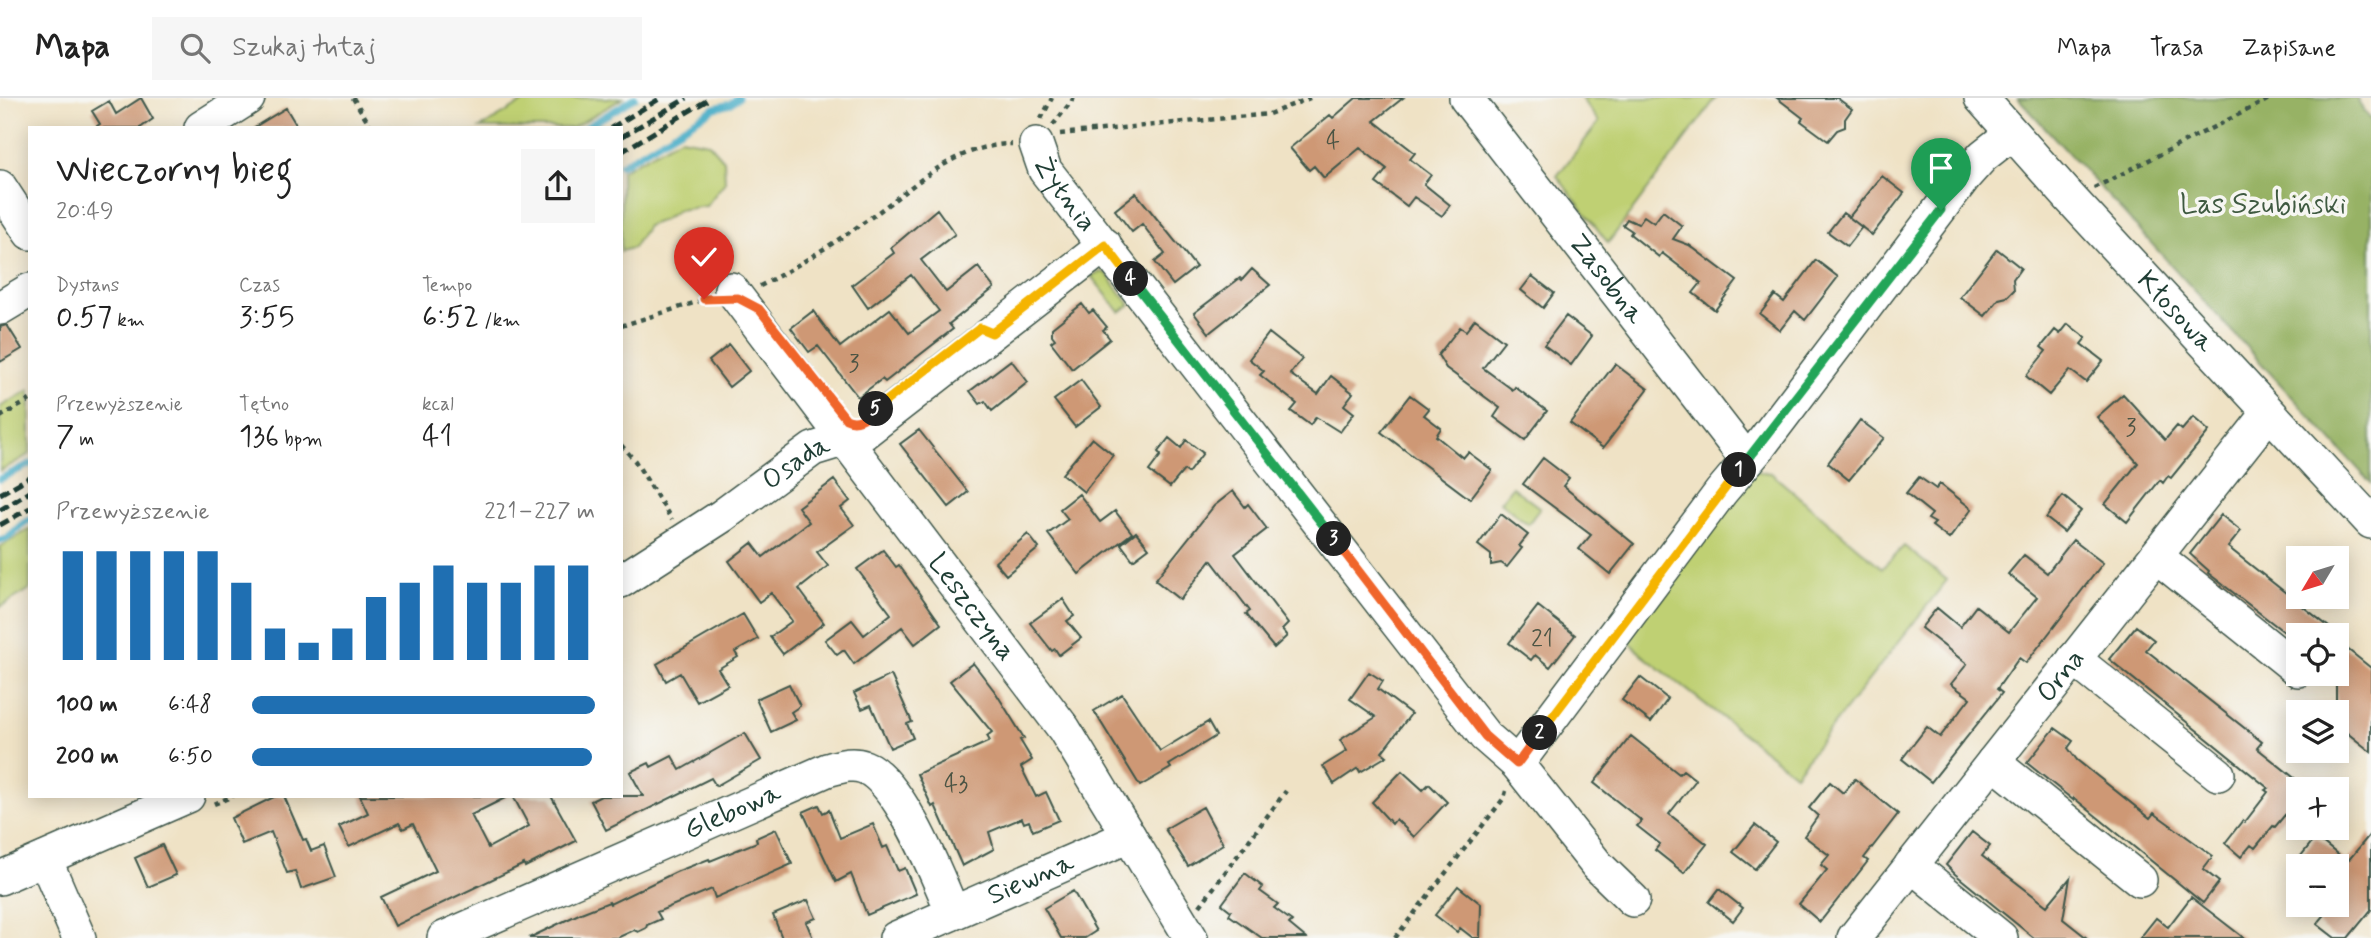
<!DOCTYPE html>
<html lang="pl">
<head>
<meta charset="utf-8">
<style>
	:root { --surface:#fff; --page:#f6f6f6; --text:#222; --muted:#767676; --line:#e0e0e0; --accent:#1f6fb2 }
	body { margin:0; font-family:Mynerve,sans-serif; background:var(--page); color:var(--text); height:100vh; display:flex; flex-direction:column; font-size:26px; white-space:nowrap }
	* { box-sizing:border-box; margin:0 }
	p { font-size:23px; color:var(--muted) }
	.icon { flex:none; width:38px; height:38px; fill:none; stroke:currentColor; stroke-width:2; stroke-linecap:round; stroke-linejoin:round }
	.map { position:relative; flex:1; overflow:hidden }
	.panel { position:absolute; left:28px; top:28px; width:595px; height:672px; display:flex; flex-direction:column; background:var(--surface); border-radius:0px; box-shadow:0 4px 18px #0003 }
	.panel>* { flex:none }
	.needle { width:46px; rotate:232deg }
	.buttons { position:absolute; left:2286px; top:448px; display:grid; gap:14px }
	.buttons a { display:grid; place-items:center; width:63px; height:63px; border-radius:0px; background:var(--surface); box-shadow:0 4px 18px #0003; font-size:35px }
	.pin { position:absolute; display:grid; place-items:center; width:60px; height:60px; color:#fff; margin:-72px -30px; border-radius:50% 50% 50% 0; rotate:-45deg; box-shadow:0 0 7px #0007 }
	.pin .icon { rotate:45deg }
	.km { position:absolute; width:35px; height:35px; margin:-18px; border-radius:50%; background:#222; color:#fff; font-size:19px; line-height:35px; text-align:center }
	.round { display:grid; place-items:center; flex:none; width:74px; height:74px; border-radius:0px; background:var(--page) }
	.overview { display:flex; align-items:center; justify-content:space-between; height:119px; padding:0 28px }
	h1 { font-size:38px; font-weight:600; line-height:52px }
	.metrics { display:grid; grid-template-columns:repeat(3,1fr); gap:10px; height:119px; padding:7px 28px }
	.metrics div { display:grid; align-content:center }
	.metrics b { font-size:30px; font-weight:600 }
	.metrics small { font-size:19px; font-weight:400 }
	.metrics p { font-size:19px }
	.chart { height:196px; padding:14px 28px }
	.chart p { display:flex; justify-content:space-between }
	.chart svg { width:100%; height:126px; margin-top:7px; stroke:var(--accent); stroke-width:6 }
	ul { padding:0 28px; list-style:none; font-size:23px }
	li { display:grid; grid-template-columns:112px 84px 1fr; align-items:center; height:52px }
	li i { height:18px; border-radius:9px; background:var(--accent) }
	header { display:flex; align-items:center; gap:42px; box-sizing:border-box; height:98px; padding:0 35px; background:var(--surface); border-bottom:2px solid var(--line) }
	header strong { font-size:33px }
	nav { display:flex; gap:38px; margin-inline-start:auto; font-size:24px }
	.search { width:490px; height:63px; background:var(--page); display:flex; align-items:center; gap:18px; box-sizing:border-box; padding:0 24px; border-radius:0px; color:var(--muted); font-size:26px }
	.map>svg:first-child { display:block }
	.green { fill:#bfd073; stroke:#6f8654; stroke-width:2 }
	.forest { fill:#97b265; stroke:#5b784c; stroke-width:2 }
	.lines { fill:none; stroke-linecap:round; stroke-linejoin:round }
	.stream { stroke:#49aec8; stroke-width:7 }
	.building { fill:#ce9875 }
	.minor-casing { stroke:#3e564a; stroke-width:36 }
	.path { stroke:#3e564a; stroke-width:4.5; stroke-dasharray:5 5; stroke-linecap:butt }
	.minor { stroke:#fff; stroke-width:33 }
	.rail { stroke:#1f3d34; stroke-width:5; stroke-dasharray:10 5; stroke-linecap:butt }
	.split-1-casing { stroke:#fff; stroke-width:14 }
	.split-2-casing { stroke:#fff; stroke-width:14 }
	.split-3-casing { stroke:#fff; stroke-width:14 }
	.split-4-casing { stroke:#fff; stroke-width:14 }
	.split-5-casing { stroke:#fff; stroke-width:14 }
	.split-6-casing { stroke:#fff; stroke-width:14 }
	.split-1 { stroke:#22a559; stroke-width:9 }
	.split-2 { stroke:#f5b400; stroke-width:9 }
	.split-3 { stroke:#f0652b; stroke-width:9 }
	.split-4 { stroke:#22a559; stroke-width:9 }
	.split-5 { stroke:#f5b400; stroke-width:9 }
	.split-6 { stroke:#f0652b; stroke-width:9 }
	.labels { text-anchor:middle; dominant-baseline:central; stroke-width:7; stroke-linejoin:round; paint-order:stroke }
	.number-label { font-size:24px; fill:#4b5444 }
	.street-label { font-size:28px; fill:#1f3d34; stroke:#f6f6f2 }
	.park-label { font-size:28px; fill:#3f5a41; stroke:#f6f6f2 }
</style>
</head>
<body>
<header>
<strong>Mapa</strong>
<div class="search"><svg class="icon" aria-label="search" viewBox="0 0 24 24"><circle cx="10" cy="10" r="6"/><path d="M15 15l6 6"/></svg>Szukaj tutaj</div>
<nav><a>Mapa</a><a>Trasa</a><a>Zapisane</a></nav>
</header>
<div class="map">
<svg width="2371" height="840" viewBox="0 0 2371 840">
	<rect width="100%" height="100%" fill="#f6f6f2"/>
	<filter id="ink" filterUnits="userSpaceOnUse"><feTurbulence type="fractalNoise" baseFrequency=".0143" numOctaves="2"/><feDisplacementMap in="SourceGraphic" scale="14" xChannelSelector="R" yChannelSelector="G"/><feConvolveMatrix kernelMatrix="1 2 1 2 8 2 1 2 1" color-interpolation-filters="sRGB"/></filter>
	<filter id="wash" filterUnits="userSpaceOnUse"><feTurbulence type="fractalNoise" baseFrequency=".00686" numOctaves="4" result="noise"/><feDisplacementMap in="SourceGraphic" scale="28" xChannelSelector="R" yChannelSelector="G"/><feGaussianBlur stdDeviation="1.57" result="paint"/><feColorMatrix in="noise" values="0 0 0 0 0 0 0 0 0 0 0 0 0 0 0 0 0 1.4 0 .05"/><feComposite in="paint" operator="in"/></filter>
	<g filter="url(#wash)">
		<rect width="100%" height="100%" fill="#efe2c5"/>
		<!-- green -->
		<path class="green" d="M530 0H623L572 30H480Z
			M1581 0H1716L1608 145 1557 78 1599 24Z
			M680 40 709 45 724 62 725 84 706 108 678 112 663 122 647 128 633 150 621 153V73Z
			M1099 174 1106 175 1130 207 1120 214 1091 178Z
			M30 292V356L0 373V309Z
			M1752 373 1771 375 1882 470 1904 448 1947 482 1795 676 1641 556 1625 539Z
			M1512 389 1540 410 1528 426 1500 404Z
			M30 431V491L0 509V449Z"/>
		<!-- forest -->
		<path class="forest" d="M2018 0H2356L2371 22V385Z"/>
		<g class="lines">
			<!-- stream -->
			<path class="stream" d="M585 30 635 0
				M621 67 715 10 730 6 738 0
				M0 381 30 366
				M0 442C13 440 18 425 30 422"/>
		</g>
		<g id="blocks">
			<!-- building -->
			<path class="building" d="M141 0 153 21 140 30H94L100 26 92 13 109 3 116 16Z
				M1356 0H1403L1374 23 1415 55 1410 61 1431 77 1424 86 1450 107 1442 118 1414 99 1407 108 1376 85 1387 71 1360 50 1324 80 1314 68 1309 72 1290 50 1330 17 1333 20Z
				M1777 0H1837L1852 11 1845 21V29L1837 32 1828 43 1801 23 1803 20Z
				M286 10 298 30H253Z
				M1882 78 1904 95 1872 137 1849 119Z
				M1136 95 1196 169 1173 187 1155 164 1165 156 1142 126 1132 134 1115 112Z
				M937 111 955 136 921 162 946 194 978 169 994 190 949 226 953 231 885 284 882 281 858 299 818 248 809 254 791 230 813 213 840 249 890 211 909 235 939 213 911 177 868 210 852 187 894 155 891 150Z
				M1663 113 1682 128 1673 141 1689 147 1737 183 1715 212 1693 195 1701 185 1662 155 1659 159 1630 136 1632 133 1623 127 1627 121 1638 126 1644 118 1654 125Z
				M1843 115 1862 129 1847 148 1828 134Z
				M1997 151 2021 170 2013 181 2014 192 2007 199 1999 201 1985 218 1960 199Z
				M1816 162 1838 179 1805 222 1795 213 1780 232 1760 216 1775 197 1784 204Z
				M1252 171 1270 187 1209 235 1194 215 1240 180 1242 182Z
				M1532 178 1554 195 1543 210 1521 192Z
				M1082 206 1089 215 1093 212 1107 229 1103 232 1110 241 1072 271 1051 244 1055 241 1052 237V230Z
				M1566 218 1592 238 1571 267 1544 247Z
				M1475 221 1504 243 1483 270 1513 292 1515 289 1547 313 1525 342 1494 319 1500 310 1446 270 1438 257 1460 229 1466 233Z
				M2068 226 2086 240 2081 246 2103 263 2086 284 2070 272 2049 297 2026 278 2046 253 2041 249 2055 232 2060 236Z
				M7 227 22 251 0 264V229Z
				M1269 235 1302 261 1290 276 1318 296 1331 278 1353 295 1344 307 1354 315 1340 334 1316 319 1310 327 1291 313 1297 306 1260 277 1264 273 1249 261Z
				M729 247 749 273 729 289 709 263Z
				M1011 262 1028 284 992 313 985 303 980 306 970 293Z
				M1615 266 1648 291 1603 350 1570 325Z
				M1081 282 1101 309 1075 329 1054 302Z
				M2123 296 2165 342 2177 328 2182 332 2193 319 2209 333 2171 380 2168 378 2163 385 2160 382 2127 424 2105 406 2138 365 2097 319Z
				M1410 297 1429 311 1424 317 1441 330 1436 338 1463 360 1468 354 1492 372 1470 401 1381 334Z
				M1860 322 1884 340 1849 382 1828 365Z
				M919 332 968 394 949 409 900 346Z
				M1092 340 1113 357 1084 394 1062 376Z
				M1169 340 1181 350 1186 342 1203 355 1188 375 1184 372 1170 389 1149 373 1161 357 1158 354Z
				M1543 360 1569 380 1563 388 1634 446 1610 476 1579 451 1591 437 1523 386Z
				M1919 379 1936 391 1940 386 1972 411 1949 441 1932 428 1935 425 1928 421 1932 416 1906 395Z
				M834 382 850 403 841 410 854 427 817 454 828 468 799 491 824 525 783 556 770 539 792 523 771 495 759 504 729 463 752 445 763 459 809 424 798 409Z
				M1233 393 1245 409 1248 406 1267 431 1235 456 1288 526 1282 532 1287 538 1274 550 1246 516 1250 513 1211 462 1180 502 1155 482 1214 408Z
				M1079 396 1100 424 1115 413 1132 435 1079 476 1048 436 1068 421 1060 411Z
				M2063 398 2081 413 2064 434 2046 420Z
				M1501 416 1528 437 1519 448 1522 450 1507 469 1501 465 1491 467V457L1478 447Z
				M2221 417 2241 433 2228 449 2339 537H2288L2208 475 2209 473 2190 456Z
				M1136 434 1149 450 1133 462 1121 446Z
				M1028 436 1039 450 1006 477 995 464Z
				M2073 442 2103 465 2026 565 2019 560 1997 591 2002 595 1931 684 1902 661 1927 629 1940 639 1970 600 1951 586 1967 566 1921 530 1937 510 1960 529 1976 508 2009 534 2037 499 2008 476 2024 457 2047 475Z
				M883 452 896 469 899 467 941 526 915 546 902 529 854 566 844 552 837 557 825 542 852 522 864 537 891 516 857 471Z
				M1063 501 1074 518 1067 523 1081 540 1059 557 1055 551 1052 553 1030 525Z
				M1538 508 1575 537 1550 569 1535 557 1531 562 1509 545Z
				M743 516 758 541 735 554 738 559 718 571 728 587 697 604 680 575 666 583 657 566Z
				M2136 528 2154 542 2146 552 2262 644 2257 650 2303 687V691H2298V701L2275 729 2273 728 2255 750 2251 747 2241 759 2225 745 2243 722 2245 724 2268 694 2265 692 2268 690 2109 561Z
				M2336 542 2371 570V654L2336 626Z
				M973 565 996 595 1024 640 1020 642 1032 662 1021 669 1036 699 1046 694 1059 722 1033 733 1029 723 1024 725 1022 720 989 734 994 751 962 768 935 707 932 709 917 676 990 643 987 638 992 634 950 583Z
				M1369 574 1383 583 1378 591 1411 616 1382 654 1387 658 1360 674 1358 670 1334 686 1323 668 1347 653 1340 642 1376 619 1350 601Z
				M891 577 912 624 907 626 913 640 890 650 871 607 862 611 854 595Z
				M1640 579 1668 601 1651 624 1622 602Z
				M789 586 800 608 791 614 796 622 771 634 756 601Z
				M1122 596 1160 653 1208 624 1216 638 1169 667 1171 670 1140 688 1094 613Z
				M2055 630 2073 643 2068 650 2077 662 2150 720 2154 715 2213 758 2203 771 2219 784 2203 805 2074 700 2073 702 2027 665Z
				M745 635 761 662 716 688 711 680 606 732 591 703 601 698H643L630 674 649 665 651 669 672 658 680 672Z
				M1631 638 1679 676 1683 672 1696 682 1669 716 1707 746 1684 775 1655 752 1660 746 1637 728 1642 723 1594 685Z
				M1402 673 1423 692 1429 686 1447 704 1414 739 1396 721 1392 726 1372 704Z
				M1855 681 1898 716 1864 760 1868 763 1820 824 1799 806 1827 772 1821 767 1829 757 1804 738 1818 718 1809 710 1830 684 1843 695Z
				M276 698H284L303 742 306 741 311 753 324 748 336 779 301 791 295 773 287 775 271 734 242 746 231 720Z
				M360 698H509L471 717 488 750 529 728 513 698H551L576 743 525 769 524 766 395 828 381 799 436 773 413 726 403 731 399 725 349 749 339 729 368 715Z
				M819 707 823 715 829 712 840 740 873 726 883 750 887 748 898 773 905 770 916 796 867 817 851 776 836 784 808 725 803 714Z
				M1203 709 1223 746 1188 768 1165 731Z
				M1755 727 1776 744 1755 771 1733 754Z
				M776 731 792 766 715 800 712 791 657 814 661 821 647 827 646 830 638 834 634 832 617 840H529L581 815 609 804 610 806 676 774 709 761 710 763 757 744 756 740Z
				M1972 734 1990 748 1982 758 2047 808 2070 780 2063 821 2087 840H2034L1955 776 1946 767Z
				M2371 735V812L2348 840H2335L2317 826 2333 807H2336V768H2293L2316 739 2347 764Z
				M162 747 176 777 148 789 135 760Z
				M1245 775 1263 789 1260 793 1278 806 1274 810 1292 823 1289 826 1306 840H1262L1229 817 1231 813 1222 806Z
				M1458 788 1481 806 1480 840H1473L1460 830 1457 834 1435 817Z
				M1719 791 1743 810 1733 823 1709 804Z
				M1073 793 1096 833 1085 840H1061L1044 810Z
				M2191 799 2244 840H2140L2156 820 2168 829Z
				M808 802 816 820 806 824 813 840H782L773 817Z"/>
		</g>
	</g>
	<g filter="url(#ink)">
		<use href="#blocks" fill-opacity="0" stroke="#3e564a" stroke-width="2"/>
		<g class="lines">
			<defs>
				<g id="minor">
					<path id="s1" d="M1466 0 1747 362"/>
					<path id="s2" d="M1981 0 2071 101 2371 424"/>
					<path d="M201 30 248 0"/>
					<path id="s3" d="M1036 46 1045 72 1485 638 1517 666 1597 767 1633 802"/>
					<path d="M0 89 30 135"/>
					<path id="s4" d="M731 191 1064 631 1191 840"/>
					<path d="M0 210 30 192"/>
					<path d="M2156 458 2298 572"/>
					<path id="s5" d="M621 483 722 418 813 351 862 336 1105 147"/>
					<path d="M2074 561 2218 676"/>
					<path d="M1993 664 2140 782"/>
					<path d="M1517 666 1721 394 1759 349 1965 78 1983 58 2011 36"/>
					<path d="M45 761 79 840"/>
					<path d="M1911 767 2001 840"/>
					<path d="M0 780 188 698"/>
					<path id="s6" d="M444 840 827 672C839 669 851 664 864 669 900 682 938 780 953 815"/>
					<path id="s7" d="M896 840 1129 738"/>
					<path id="s8" d="M1854 840 2268 316"/>
				</g>
			</defs>
			<!-- minor casing -->
			<use href="#minor" class="minor-casing"/>
			<!-- path -->
			<path class="path" d="M353 0 372 30
				M1041 21 1052 0
				M1053 27 1074 0
				M1060 36 1269 16 1310 0
				M2094 90 2271 0
				M760 188C797 169 832 146 866 123 912 91 952 47 1012 46
				M621 228 706 201
				M0 319 30 302
				M621 347 635 363 672 422
				M214 706 233 698
				M1200 808 1286 693
				M1395 840 1504 700 1506 693"/>
			<!-- minor -->
			<use href="#minor" class="minor"/>
			<!-- rail -->
			<path class="rail" d="M611 30 661 0
				M621 39 687 0
				M621 54 711 0
				M0 396 30 379
				M0 412 30 394
				M0 427 30 410"/>
		</g>
	</g>
	<g class="lines" filter="url(#ink)">
		<defs>
			<path id="split-1" d="M1739 372 1941 112"/>
			<path id="split-2" d="M1540 635 1739 372"/>
			<path id="split-3" d="M1334 441 1485 638 1517 666 1540 635"/>
			<path id="split-4" d="M1131 181 1334 441"/>
			<path id="split-5" d="M876 311 980 230 992 235 1105 147 1131 181"/>
			<path id="split-6" d="M704 201 738 200 759 211 846 321C858 327 867 318 876 311"/>
		</defs>
		<!-- split-1 casing -->
		<use href="#split-1" class="split-1-casing"/>
		<!-- split-2 casing -->
		<use href="#split-2" class="split-2-casing"/>
		<!-- split-3 casing -->
		<use href="#split-3" class="split-3-casing"/>
		<!-- split-4 casing -->
		<use href="#split-4" class="split-4-casing"/>
		<!-- split-5 casing -->
		<use href="#split-5" class="split-5-casing"/>
		<!-- split-6 casing -->
		<use href="#split-6" class="split-6-casing"/>
		<!-- split-1 -->
		<use href="#split-1" class="split-1"/>
		<!-- split-2 -->
		<use href="#split-2" class="split-2"/>
		<!-- split-3 -->
		<use href="#split-3" class="split-3"/>
		<!-- split-4 -->
		<use href="#split-4" class="split-4"/>
		<!-- split-5 -->
		<use href="#split-5" class="split-5"/>
		<!-- split-6 -->
		<use href="#split-6" class="split-6"/>
	</g>
	<g class="labels">
		<!-- number labels -->
		<g class="number-label">
			<text x="1333" y="43">4</text>
			<text x="854" y="266">3</text>
			<text x="2131" y="330">3</text>
			<text x="1542" y="541">21</text>
			<text x="956" y="686">43</text>
		</g>
		<!-- street labels -->
		<g class="street-label">
			<text stroke="none"><textPath href="#s3" startOffset="58">Żytnia</textPath></text>
			<text stroke="none"><textPath href="#s1" startOffset="229">Zasobna</textPath></text>
			<text stroke="none"><textPath href="#s2" startOffset="289">Kłosowa</textPath></text>
			<text stroke="none"><textPath href="#s5" startOffset="212">Osada</textPath></text>
			<text stroke="none"><textPath href="#s4" startOffset="399">Leszczyna</textPath></text>
			<text stroke="none"><textPath href="#s8" startOffset="334">Orna</textPath></text>
			<text stroke="none"><textPath href="#s6" startOffset="315">Glebowa</textPath></text>
			<text stroke="none"><textPath href="#s7" startOffset="147">Siewna</textPath></text>
		</g>
		<!-- park labels -->
		<g class="park-label">
			<text x="2263" y="107">Las Szubiński</text>
		</g>
	</g>
</svg>
<div class="buttons">
<a><svg class="needle" viewBox="-14 -14 28 28"><path d="M0-13l5 13h-10z" fill="#e53935"/><path d="M0 13l5-13h-10z" fill="#767676"/></svg></a>
<a><svg class="icon" aria-label="locate" viewBox="0 0 24 24"><circle cx="12" cy="12" r="6"/><path d="M12 2v4M12 18v4M2 12h4M18 12h4"/></svg></a>
<a><svg class="icon" aria-label="layers" viewBox="0 0 24 24"><path d="M12 4l9 5-9 5-9-5zM3 14l9 5 9-5"/></svg></a>
<a>+</a>
<a>−</a>
</div>
<div class="pin" style="left:1941px;top:112px;background:#1e9e55"><svg class="icon" aria-label="arrive" viewBox="0 0 24 24"><path d="M6 21V4h12l-3 4 3 4H6"/></svg></div>
<div class="pin" style="left:704px;top:201px;background:#d93025"><svg class="icon" aria-label="check" viewBox="0 0 24 24"><path d="M5 12l5 5 9-10"/></svg></div>
<b class="km" style="left:1739px;top:372px">1</b>
<b class="km" style="left:1540px;top:635px">2</b>
<b class="km" style="left:1334px;top:441px">3</b>
<b class="km" style="left:1131px;top:181px">4</b>
<b class="km" style="left:876px;top:311px">5</b>
<section class="panel">
<div class="overview"><div><h1>Wieczorny bieg</h1><p>20:49</p></div><a class="round"><svg class="icon" aria-label="share" viewBox="0 0 24 24"><path d="M12 15V3M7 8l5-5 5 5M5 13v7h14v-7"/></svg></a></div>
<div class="metrics">
<div><p>Dystans</p><b>0.57<small> km</small></b></div>
<div><p>Czas</p><b>3:55</b></div>
<div><p>Tempo</p><b>6:52<small> /km</small></b></div>
</div>
<div class="metrics">
<div><p>Przewyższenie</p><b>7<small> m</small></b></div>
<div><p>Tętno</p><b>136<small> bpm</small></b></div>
<div><p>kcal</p><b>41</b></div>
</div>
<div class="chart"><p><span>Przewyższenie</span>221–227 m</p>
<svg viewBox="0 0 160 44" preserveAspectRatio="none"><path d="M5 44V6M15 44V6M25 44V6M35 44V6M45 44V6M55 44V17M65 44V33M75 44V38M85 44V33M95 44V22M105 44V17M115 44V11M125 44V17M135 44V17M145 44V11M155 44V11"/></svg>
</div>
<ul>
<li><b>100 m</b>6:48<i style="width:100%"></i></li>
<li><b>200 m</b>6:50<i style="width:99%"></i></li>
</ul>
</section>
</div>
</body>
</html>
